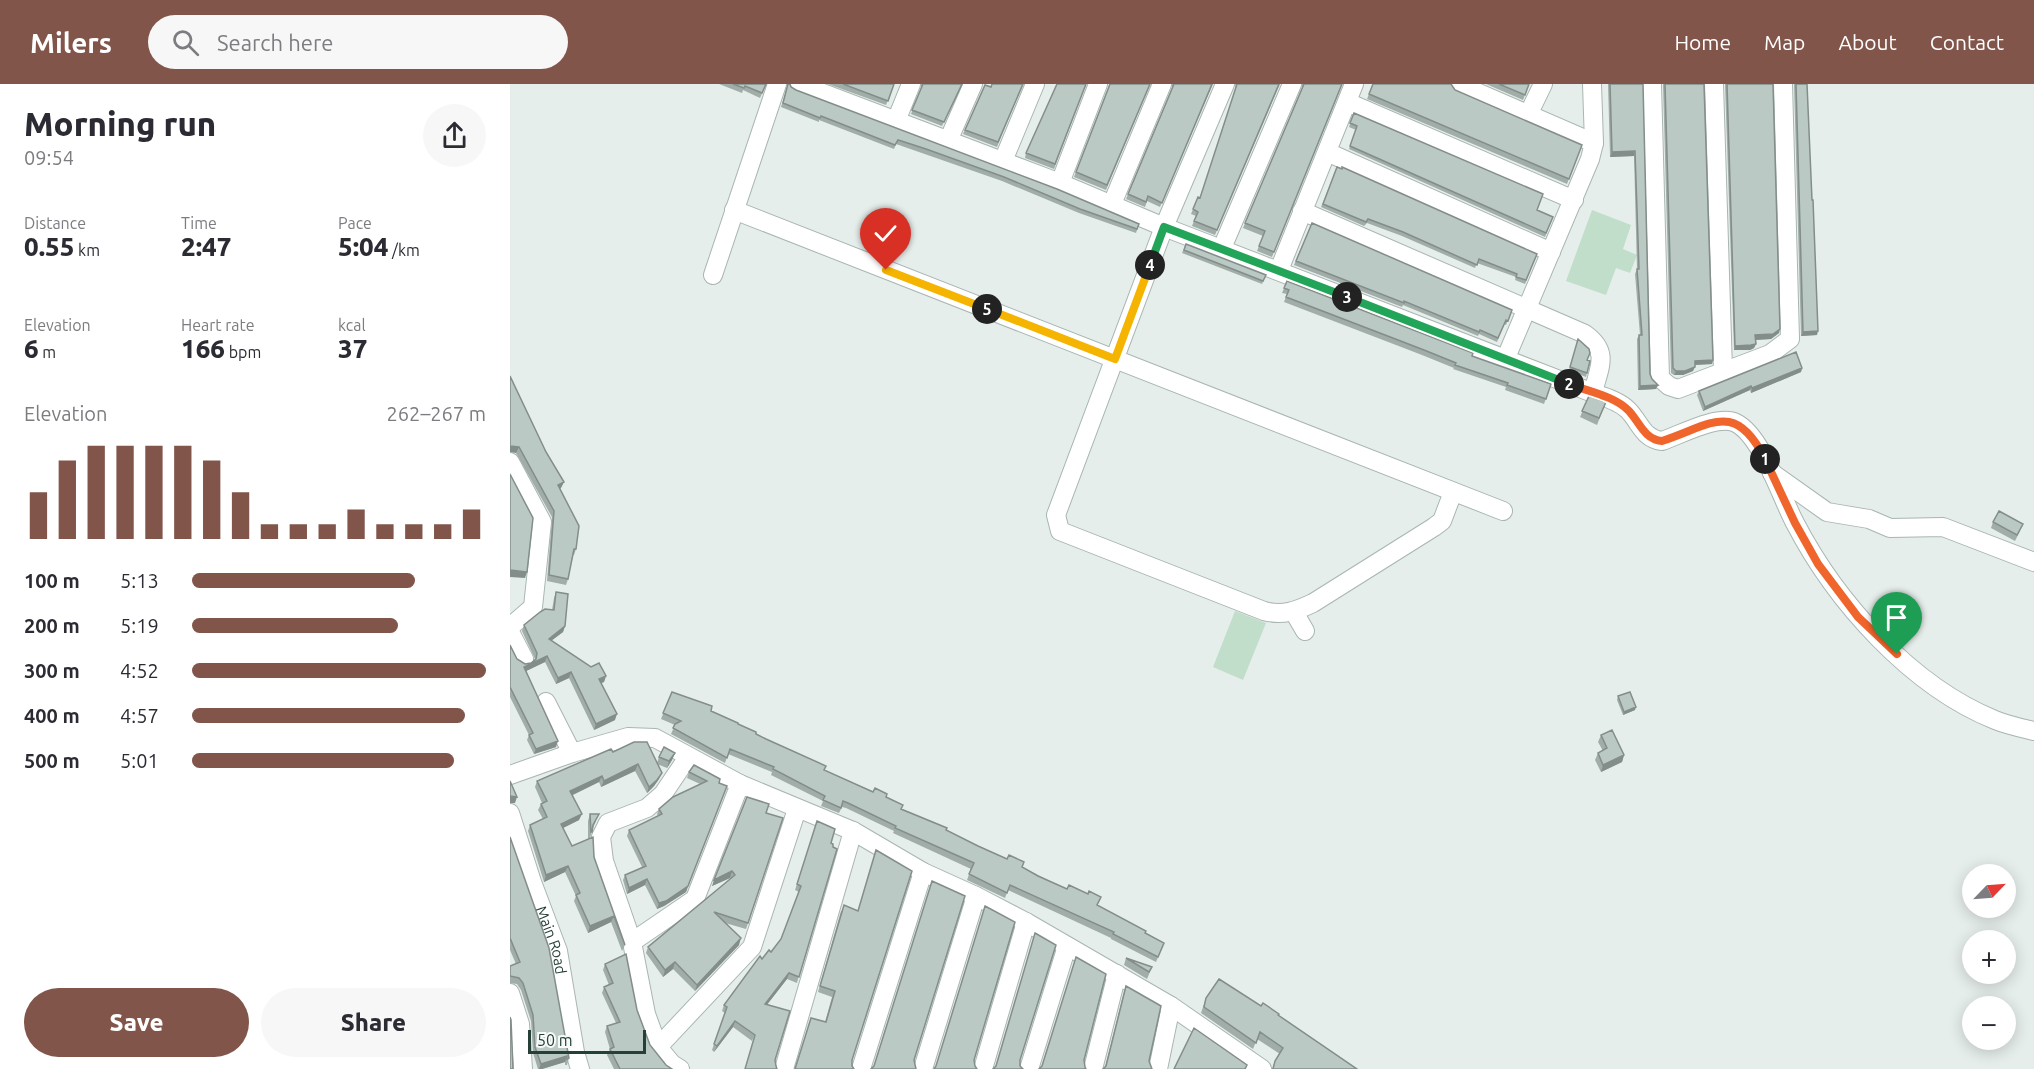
<!DOCTYPE html>
<html lang="en">
<head>
<meta charset="utf-8">
<style>
	:root { --surface:#fff; --page:#f7f7f7; --text:#2b2b33; --muted:#7c7c81; --accent:#81554a }
	body { margin:0; font-family:Ubuntu,sans-serif; background:var(--page); color:var(--text); height:100vh; display:flex; flex-direction:column; font-size:22px; white-space:nowrap }
	* { box-sizing:border-box; margin:0 }
	p { font-size:20px; color:var(--muted) }
	.icon { flex:none; width:33px; height:33px; fill:none; stroke:currentColor; stroke-width:2; stroke-linecap:round; stroke-linejoin:round }
	.map { position:relative; flex:1; overflow:hidden }
	.sheet { display:flex; flex-direction:column; background:var(--surface); width:510px }
	.sheet>* { flex:none }
	.needle { width:39px; rotate:65deg }
	.buttons { position:absolute; left:1452px; top:780px; display:grid; gap:12px }
	.buttons a { display:grid; place-items:center; width:54px; height:54px; border-radius:50%; background:var(--surface); box-shadow:0 3px 15px #0003; font-size:30px }
	.scale { position:absolute; left:18px; bottom:15px; width:118px; box-sizing:border-box; padding-left:6px; border:3px solid #254039; border-top:0; font-size:16px; line-height:21px; white-space:nowrap; color:#254039; -webkit-text-stroke:4px #f7faf9; paint-order:stroke }
	.pin { position:absolute; display:grid; place-items:center; width:51px; height:51px; color:#fff; margin:-62px -26px; border-radius:50% 50% 50% 0; rotate:-45deg; box-shadow:0 0 6px #0007 }
	.pin .icon { rotate:45deg }
	.km { position:absolute; width:30px; height:30px; margin:-15px; border-radius:50%; background:#222; color:#fff; font-size:16px; line-height:30px; text-align:center }
	.round { display:grid; place-items:center; flex:none; width:63px; height:63px; border-radius:32px; background:var(--page) }
	.headline { display:flex; align-items:center; justify-content:space-between; height:102px; padding:0 24px }
	h1 { font-size:33px; font-weight:800; line-height:45px }
	.metrics { display:grid; grid-template-columns:repeat(3,1fr); gap:9px; height:102px; padding:6px 24px }
	.metrics div { display:grid; align-content:center }
	.metrics b { font-size:26px; font-weight:800 }
	.metrics small { font-size:16px; font-weight:400 }
	.metrics p { font-size:16px }
	.chart { height:168px; padding:12px 24px }
	.chart p { display:flex; justify-content:space-between }
	.chart svg { width:100%; height:108px; margin-top:6px; stroke:var(--accent); stroke-width:6 }
	.cta { display:flex; gap:12px; margin-top:auto; padding:12px 24px }
	.cta a { flex:1; height:69px; border-radius:36px; background:var(--accent); color:#fff; font-size:24px; font-weight:800; line-height:69px; text-align:center }
	.cta a+a { background:var(--page); color:var(--text) }
	ul { padding:0 24px; list-style:none; font-size:20px }
	li { display:grid; grid-template-columns:96px 72px 1fr; align-items:center; height:45px }
	li i { height:15px; border-radius:8px; background:var(--accent) }
	header { display:flex; align-items:center; gap:36px; box-sizing:border-box; height:84px; padding:0 30px; background:var(--accent); color:#fff }
	header strong { font-size:28px }
	nav { display:flex; gap:33px; margin-inline-start:auto; font-size:21px }
	.search { width:420px; height:54px; background:var(--page); display:flex; align-items:center; gap:15px; box-sizing:border-box; padding:0 21px; border-radius:33px; color:var(--muted); font-size:22px }
	main { display:flex; flex:1; min-height:0 }
	.map>svg:first-child { display:block }
	.green { fill:#c0dec9 }
	.lines { fill:none; stroke-linecap:round; stroke-linejoin:round }
	.minor-casing { stroke:#a8b6b2; stroke-width:20 }
	.minor { stroke:#fff; stroke-width:18 }
	.wall { fill:#a1ada9 }
	.shaded-wall { fill:#838d89 }
	.building { fill:#bbc9c4; stroke:#838d89; stroke-width:1.5 }
	.split-1-casing { stroke:#fff; stroke-width:12 }
	.split-2-casing { stroke:#fff; stroke-width:12 }
	.split-3-casing { stroke:#fff; stroke-width:12 }
	.split-4-casing { stroke:#fff; stroke-width:12 }
	.split-5-casing { stroke:#fff; stroke-width:12 }
	.split-6-casing { stroke:#fff; stroke-width:12 }
	.split-1 { stroke:#f0652b; stroke-width:8 }
	.split-2 { stroke:#f0652b; stroke-width:8 }
	.split-3 { stroke:#22a559; stroke-width:8 }
	.split-4 { stroke:#22a559; stroke-width:8 }
	.split-5 { stroke:#f5b400; stroke-width:8 }
	.split-6 { stroke:#f5b400; stroke-width:8 }
	.labels { text-anchor:middle; dominant-baseline:central; stroke-width:5; stroke-linejoin:round; paint-order:stroke }
	.street-label { font-size:15px; fill:#254039; stroke:#f7faf9 }
</style>
</head>
<body>
<header>
<strong>Milers</strong>
<div class="search"><svg class="icon" aria-label="search" viewBox="0 0 24 24"><circle cx="10" cy="10" r="6"/><path d="M15 15l6 6"/></svg>Search here</div>
<nav><a>Home</a><a>Map</a><a>About</a><a>Contact</a></nav>
</header>
<main>
<section class="sheet">
<div class="headline"><div><h1>Morning run</h1><p>09:54</p></div><a class="round"><svg class="icon" aria-label="share" viewBox="0 0 24 24"><path d="M12 15V3M7 8l5-5 5 5M5 13v7h14v-7"/></svg></a></div>
<div class="metrics">
<div><p>Distance</p><b>0.55<small> km</small></b></div>
<div><p>Time</p><b>2:47</b></div>
<div><p>Pace</p><b>5:04<small> /km</small></b></div>
</div>
<div class="metrics">
<div><p>Elevation</p><b>6<small> m</small></b></div>
<div><p>Heart rate</p><b>166<small> bpm</small></b></div>
<div><p>kcal</p><b>37</b></div>
</div>
<div class="chart"><p><span>Elevation</span>262–267 m</p>
<svg viewBox="0 0 160 44" preserveAspectRatio="none"><path d="M5 44V25M15 44V12M25 44V6M35 44V6M45 44V6M55 44V6M65 44V12M75 44V25M85 44V38M95 44V38M105 44V38M115 44V32M125 44V38M135 44V38M145 44V38M155 44V32"/></svg>
</div>
<ul>
<li><b>100 m</b>5:13<i style="width:76%"></i></li>
<li><b>200 m</b>5:19<i style="width:70%"></i></li>
<li><b>300 m</b>4:52<i style="width:100%"></i></li>
<li><b>400 m</b>4:57<i style="width:93%"></i></li>
<li><b>500 m</b>5:01<i style="width:89%"></i></li>
</ul>
<div class="cta"><a>Save</a><a>Share</a></div>
</section>
<div class="map">
<svg width="1524" height="985" viewBox="0 0 1524 985">
	<rect width="100%" height="100%" fill="#e6eeeb"/>
	<!-- green -->
	<path class="green" d="M1082 126 1121 141 1113 165 1127 171 1120 189 1106 184 1096 211 1056 197Z
		M725 527 756 539 733 596 703 583Z"/>
	<g class="lines">
		<defs>
			<g id="minor">
				<path d="M289 0 550 99 654 143 1083 309C1089 283 1100 268 1075 250L792 127"/>
				<path d="M715 0 654 143 546 431 550 447 754 527C773 532 786 527 803 519L924 443 932 437 943 408"/>
				<path d="M948 0 1084 59"/>
				<path d="M1142 0 1150 294 1159 302 1168 305 1260 270 1280 255 1273 0"/>
				<path d="M1204 0 1213 286"/>
				<path d="M837 18 1064 116"/>
				<path d="M1018 31 1033 0"/>
				<path d="M386 37 401 0"/>
				<path d="M438 57 463 0"/>
				<path d="M817 68 1041 168"/>
				<path d="M493 77 525 0"/>
				<path d="M550 99 588 0"/>
				<path d="M602 120 652 0"/>
				<path d="M224 126 993 427"/>
				<path d="M712 164 782 0"/>
				<path d="M769 186 844 0"/>
				<path d="M203 191 267 0"/>
				<path d="M995 276 1080 75 1084 59 1082 0"/>
				<path d="M1083 309C1095 313 1109 317 1118 326 1130 338 1133 355 1152 357 1170 351 1208 330 1226 339 1252 352 1271 413 1285 439 1326 518 1401 602 1485 636 1497 641 1511 644 1524 647"/>
				<path d="M0 378 32 438 23 523 0 543"/>
				<path d="M1262 389 1317 428 1359 435 1380 444 1433 443 1524 478"/>
				<path d="M784 528 795 547"/>
				<path d="M0 548 14 575"/>
				<path d="M36 618 62 669"/>
				<path d="M0 691 62 669 118 653 145 654 230 700 343 747 413 788 466 812 516 838 661 922 752 985"/>
				<path id="s1" d="M0 729 22 798 48 867 65 968 70 985"/>
				<path d="M122 858 185 815 230 700"/>
				<path d="M0 909 10 940 13 985"/>
				<path d="M148 963 242 863 287 725"/>
				<path d="M170 985 162 980 148 963 136 930 122 858 94 777 91 753 98 739 137 724 153 710 178 673"/>
				<path d="M274 985 343 747"/>
				<path d="M351 985 413 788"/>
				<path d="M413 985 466 812"/>
				<path d="M473 985 516 838"/>
				<path d="M519 985 557 862"/>
				<path d="M583 985 607 890"/>
				<path d="M648 985 661 922"/>
			</g>
		</defs>
		<!-- minor casing -->
		<use href="#minor" class="minor-casing"/>
		<!-- minor -->
		<use href="#minor" class="minor"/>
	</g>
	<!-- wall -->
	<path class="wall" d="M209 0H256L250 14 233 6 232 9Z
		M278 0 286 6 629 140 626 149 569 129 492 97 386 60 384 65 309 36V38L271 23Z
		M318 0H384L376 21Z
		M411 0H452L432 42 401 30 411 4Z
		M513 0 487 63 453 50 475 1 481 3Z
		M576 0 544 85 515 74 516 69Z
		M599 0H640L596 106 564 93 599 4Z
		M662 0H703L650 123 637 117 635 123 616 115 662 4Z
		M725 0H770L705 151 682 142 686 132 681 130 688 113 690 114 726 4Z
		M792 0H832L762 173 747 167 753 152 733 144 792 4Z
		M863 0 945 6 1072 61 1057 100 857 15Z
		M976 0H1019L1013 16Z
		M1098 0H1133L1140 290 1142 295 1148 301 1146 305 1128 306 1127 255 1129 251H1130L1125 190 1127 185 1124 72 1100 73Z
		M1153 0H1194L1203 276 1202 280 1185 281 1183 287 1173 291H1164L1161 289Z
		M1215 0H1263L1269 249 1261 255 1246 256V260L1244 264 1240 266H1224Z
		M1284 0H1297L1307 251 1291 252Z
		M844 29 1027 126 1043 133 1035 153 839 65 846 46 839 43Z
		M827 83 1027 170 1015 200 1005 196 1006 193 967 179 965 184 892 152 857 139 854 142 811 123Z
		M802 139 1002 226 996 241 994 240 987 258 969 250 968 252 893 221 892 223 784 181Z
		M676 160 756 191 752 200 672 169Z
		M777 197 962 272 1041 300 1034 320 995 306 996 303 943 285 944 284 912 271 774 218 777 210 772 209Z
		M1068 255 1077 276 1080 277 1076 293 1059 286Z
		M1292 284 1291 288 1241 309 1240 306 1193 327 1187 311 1189 307Z
		M0 292 36 368 54 398 50 405 66 465 64 471H63L58 495 56 501 37 497 42 433 6 369Z
		M1079 312 1096 318 1087 341 1070 333Z
		M1483 438 1510 447 1505 457 1481 444Z
		M46 508 55 542 53 548 42 556 96 592 94 598 91 599 105 636 84 646 59 594 46 600 35 578 16 587 46 663 24 670 17 656 19 651 0 613V561L7 575 15 580 21 579 25 575 12 547 14 541 42 526 44 514Z
		M162 608 228 640 314 686 376 713 391 725 436 746 468 762 497 775 514 778 512 783 587 821 654 859 646 878 601 855V854L498 806 495 814 457 796 461 785 383 749 384 747 336 724 332 723 329 729 311 722 313 717 261 691 262 688 218 670 215 679 161 650 165 641 151 635Z
		M1108 612 1125 626 1113 631 1107 616Z
		M1091 651 1114 671 1112 678 1091 688 1085 676 1088 669 1093 667 1088 658Z
		M103 668 147 679 149 673 165 669 162 676 157 684 147 680 149 695 144 702 137 709 125 687 91 703 89 698 63 711 69 736 53 744 62 762 78 755V737L80 730 86 737 83 744 80 754 84 773 115 861 112 867 101 838 78 849 64 817 66 812 55 788 34 798 18 747 20 741 33 735 28 726 31 720 32 719 25 703 27 697Z
		M179 688 210 695 176 808 154 822 147 825 135 801 117 810 113 796 115 791 132 783 117 752 119 746 148 732 147 730 149 725 190 700 177 694Z
		M256 729 273 734 236 845 215 839 229 861 185 907 163 885 153 893 136 869 138 863 220 795V794L202 802Z
		M307 737 321 759 287 899 277 895 257 920 242 957 223 943 204 968 202 966 215 929 212 927 214 921 252 875 261 868 271 855 289 808 285 806Z
		M0 753 59 974 57 981H55V978L32 985H28L23 969 21 937 11 906 7 900 0 899V882L6 880 0 866Z
		M366 766 342 976V982L315 938 322 913 308 908 331 827H348Z
		M616 874 642 883 637 895 614 881Z
		M95 880 127 926 140 961 156 981 162 985H104L97 971 100 965 95 948 97 942 106 939 92 909 94 903 99 901 93 886Z
		M616 902 639 977 595 983 614 908Z
		M696 914 751 922 768 931 847 985H762L765 977 770 970 747 955 743 965 691 929Z"/>
	<!-- shaded-wall -->
	<path class="shaded-wall" d="M1125 67 1124 72 1100 73 1102 68Z
		M1270 245 1269 249 1261 255 1244 256 1245 251Z
		M1308 247 1307 251 1291 252 1293 248Z
		M1246 260 1244 264 1240 266H1224L1225 262Z
		M1203 276 1202 280 1183 281 1185 277Z
		M1185 283 1183 287 1173 291H1164L1166 287Z
		M1292 284 1291 288 1241 309 1242 304Z
		M1148 301 1146 305 1128 306 1130 302Z
		M1241 302 1240 306 1193 327 1195 323Z
		M0 362 9 363 6 369 0 368Z
		M54 398 51 404 46 407 48 401Z
		M0 486 17 488 15 494 0 493Z
		M55 542 53 548 37 560 39 555Z
		M37 572 35 578 12 589 14 583Z
		M61 588 59 594 46 600 48 594Z
		M96 592 94 598 87 601 89 595Z
		M1126 623 1125 626 1113 631 1114 628Z
		M107 630 105 636 84 646 86 640Z
		M48 657 46 663 24 670 26 665Z
		M165 669 162 676 157 684 159 677Z
		M1114 671 1112 678 1091 688 1093 681Z
		M128 680 125 687 91 703 94 697Z
		M152 689 149 695 144 702 137 709 139 703Z
		M92 692 89 698 58 713 60 707Z
		M217 702 176 808 154 822 147 825 149 819Z
		M0 712 7 713 5 719H0Z
		M72 730 69 736 49 746 51 740Z
		M58 782 55 788 34 798 36 791Z
		M222 787 220 794 202 802 204 796Z
		M137 795 135 801 117 810 119 804Z
		M104 832 101 838 78 849 80 842Z
		M231 854 229 861 185 907 187 901Z
		M165 878 163 885 153 893 155 886Z
		M279 889 277 895 253 926 255 920Z
		M225 937 223 943 204 968 207 962Z
		M57 972 55 978 32 985H29L31 980Z"/>
	<!-- building -->
	<path class="building" d="M223 0H256L252 9 235 2 234 4Z
		M278 0H280L281 3 286 6 547 105 629 140 627 145 570 125 494 93 416 65 388 56 385 61 311 32 310 34 273 19Z
		M333 0H384L378 17Z
		M413 0H452L434 38 402 26Z
		M482 0H513L488 58 455 46 475 1 481 3Z
		M547 0H576L545 80 516 69Z
		M600 0H640L597 101 566 88Z
		M664 0H702L652 119 638 112 636 118 618 110Z
		M727 0H769L707 146 684 137 688 128 683 125 688 113 690 114Z
		M794 0H832L764 168 749 162 755 147 735 139Z
		M863 0H941L945 6 1072 61 1059 95 859 10Z
		M989 0H1019L1015 11Z
		M1100 0H1133L1140 290 1142 295 1148 301 1130 302 1129 251H1132L1127 185H1129L1125 67 1102 68Z
		M1155 0H1194L1203 276 1185 277V283L1175 287H1166L1163 284Z
		M1217 0H1263L1270 245 1263 250 1245 251 1246 260 1241 261 1225 262Z
		M1286 0H1297L1302 116H1303L1308 247 1293 248Z
		M844 29 1033 110 1027 126 1043 133 1036 149 840 62 847 42 840 39Z
		M827 83 832 85V83L1027 170 1016 196 1006 193 1007 190 969 175 967 181 893 148 858 135 856 138 813 120Z
		M802 139 1002 226 998 237 996 236 988 254 970 246 969 248 894 217V219L786 177Z
		M676 160 756 191 753 197 674 166Z
		M777 197 963 269 962 272 1041 300 1036 315 997 301 998 299 945 281 946 279 914 266 776 213 779 206 774 204Z
		M1068 255 1079 265 1080 269 1077 276 1080 277 1077 289 1060 283Z
		M1286 268 1292 284 1242 304 1241 302 1195 323 1189 307Z
		M0 292 36 368 54 398 48 401 69 442 66 465H64L58 495 39 491 44 427 9 363 0 362Z
		M1079 312 1096 318 1089 334 1072 327Z
		M0 390 23 434 17 488 0 486Z
		M1489 427 1513 440 1507 451 1483 438Z
		M46 508 58 510 55 542 39 555 81 583 89 579 96 592 89 595 107 630 86 640 61 588 48 594 37 572 14 583 48 657 26 665 19 651 23 649 0 603V561L7 575 15 580 21 579 26 575 27 569 14 541 30 528 35 525 44 526Z
		M162 608 202 622 201 627 228 639V640L246 648V650L256 655 316 682 314 686 363 708 365 704 377 710 376 713 393 721 391 725 437 744 436 746 468 762 497 775 499 771 514 778 512 783 528 792 557 805 559 801 578 810 579 807 591 813 587 821 636 847 635 849 654 859 648 873 603 850 604 848 500 801 497 809 459 790 464 779 385 744 386 742 338 719 333 717 331 724 313 716 315 712 263 685 264 683 220 665 217 674 163 644 165 640 171 637 153 629Z
		M1120 608 1126 623 1114 628 1108 612Z
		M1102 646 1114 671 1093 681 1088 669 1097 664 1091 651Z
		M124 658H137L152 689 147 696 139 703 128 680 94 697 92 692 60 707 72 730 51 740 62 762 83 753 84 773 115 861 104 832 80 842 66 811 70 809 58 782 36 791 20 741 37 733 31 720 37 717 27 697 101 665 103 668Z
		M154 663 165 669 159 677 149 673Z
		M184 681 210 695 209 699 217 702 178 802 156 817 149 819 137 795 119 804 115 791 136 782 119 746 152 730 149 725 163 713 197 697 179 688Z
		M0 697 7 713 0 712Z
		M237 713 259 720 256 729 273 734 238 839 204 828 231 854 187 901 165 878 155 886 138 863 225 791 222 787 204 796Z
		M80 730H89L83 741 82 748H81Z
		M307 737 325 745 321 759 323 760V763L327 765 289 893 279 889 255 920 280 927 265 976 266 982 267 985H235L245 951 225 937 207 962 204 960 217 923 214 921 250 872 252 875 259 866 261 868 271 855 291 802 287 800Z
		M0 753 39 864 59 974 57 975V972L31 980 25 963 23 931 13 899 9 894 0 892V882L10 878 0 854Z
		M366 766 402 787 342 976V982L344 985H285L301 934 316 938 325 907 310 902 334 821 348 827Z
		M422 797 455 812 404 976 406 985H361L364 982Z
		M475 822 505 838 464 976 465 982 467 985H424L426 982Z
		M525 849 546 861 510 976V982L513 985H483L486 982Z
		M116 870 127 926 140 961 156 981 162 985H110L100 965 104 963 97 942 110 938 94 903 103 899 95 880Z
		M566 873 596 890 574 976 575 983 576 985H529L532 982Z
		M616 874 642 883 639 888Z
		M709 895 751 922 753 919 769 930 768 931 847 985H763L765 977 773 964 750 948 746 959 694 923 696 914Z
		M616 902 651 922 639 977 642 985H593L596 982Z
		M0 933 1 936 3 985H0Z
		M684 944 737 981 735 985H664Z"/>
	<g class="lines">
		<defs>
			<path id="split-1" d="M1255 375 1285 439 1308 480 1348 533 1387 570"/>
			<path id="split-2" d="M1059 300C1077 307 1105 312 1119 327 1130 339 1134 355 1152 357 1201 341 1225 315 1255 375"/>
			<path id="split-3" d="M837 213 1059 300"/>
			<path id="split-4" d="M640 181 654 143 837 213"/>
			<path id="split-5" d="M477 225 605 275 640 181"/>
			<path id="split-6" d="M376 186 477 225"/>
		</defs>
		<!-- split-1 casing -->
		<use href="#split-1" class="split-1-casing"/>
		<!-- split-2 casing -->
		<use href="#split-2" class="split-2-casing"/>
		<!-- split-3 casing -->
		<use href="#split-3" class="split-3-casing"/>
		<!-- split-4 casing -->
		<use href="#split-4" class="split-4-casing"/>
		<!-- split-5 casing -->
		<use href="#split-5" class="split-5-casing"/>
		<!-- split-6 casing -->
		<use href="#split-6" class="split-6-casing"/>
		<!-- split-1 -->
		<use href="#split-1" class="split-1"/>
		<!-- split-2 -->
		<use href="#split-2" class="split-2"/>
		<!-- split-3 -->
		<use href="#split-3" class="split-3"/>
		<!-- split-4 -->
		<use href="#split-4" class="split-4"/>
		<!-- split-5 -->
		<use href="#split-5" class="split-5"/>
		<!-- split-6 -->
		<use href="#split-6" class="split-6"/>
	</g>
	<g class="labels">
		<!-- street labels -->
		<g class="street-label">
			<text stroke="none"><textPath href="#s1" startOffset="134">Main Road</textPath></text>
		</g>
	</g>
</svg>
<div class="buttons">
<a><svg class="needle" viewBox="-14 -14 28 28"><path d="M0-13l5 13h-10z" fill="#e53935"/><path d="M0 13l5-13h-10z" fill="#7c7c81"/></svg></a>
<a>+</a>
<a>−</a>
</div>
<div class="scale">50 m</div>
<div class="pin" style="left:1387px;top:570px;background:#1e9e55"><svg class="icon" aria-label="arrive" viewBox="0 0 24 24"><path d="M6 21V4h12l-3 4 3 4H6"/></svg></div>
<div class="pin" style="left:376px;top:186px;background:#d93025"><svg class="icon" aria-label="check" viewBox="0 0 24 24"><path d="M5 12l5 5 9-10"/></svg></div>
<b class="km" style="left:1255px;top:375px">1</b>
<b class="km" style="left:1059px;top:300px">2</b>
<b class="km" style="left:837px;top:213px">3</b>
<b class="km" style="left:640px;top:181px">4</b>
<b class="km" style="left:477px;top:225px">5</b>
</div>
</main>
</body>
</html>
